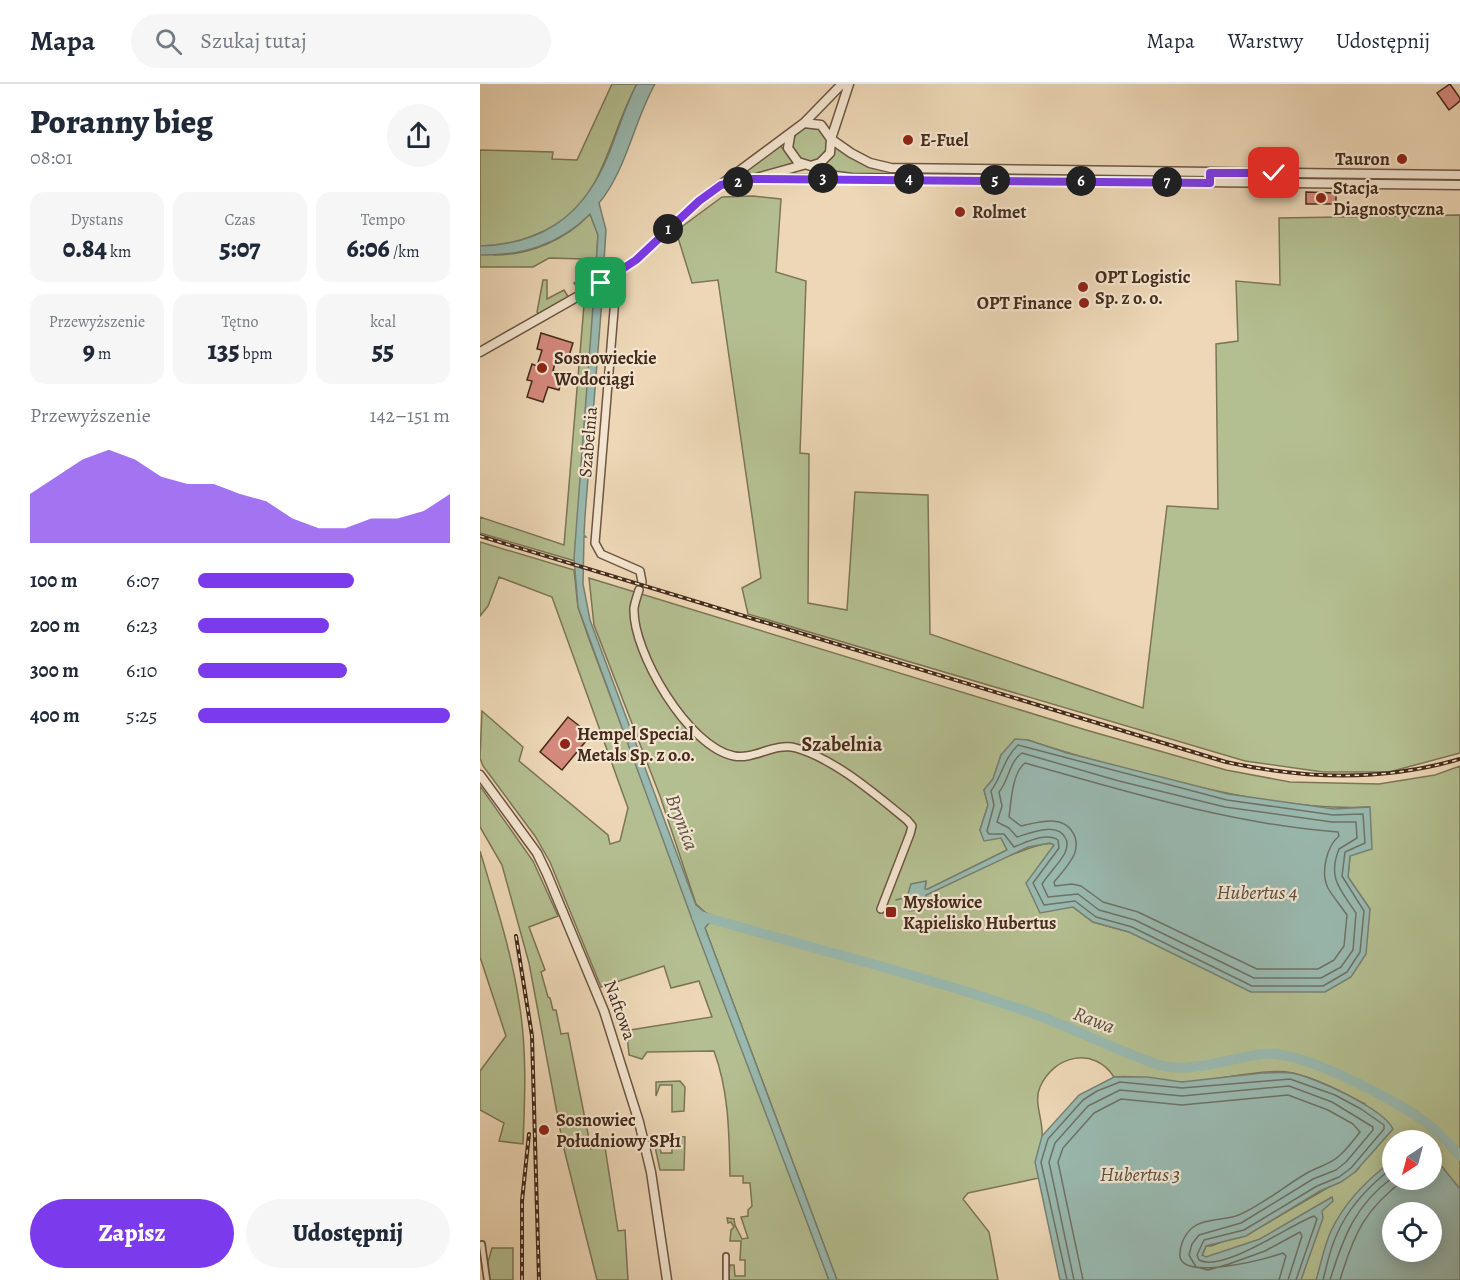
<!DOCTYPE html>
<html lang="pl">
<head>
<meta charset="utf-8">
<style>
	:root { --surface:#fff; --page:#f6f6f7; --text:#1f2937; --muted:#747a83; --line:#e0e1e3; --accent:#7c3aed }
	body { margin:0; font-family:Alegreya,serif; background:var(--page); color:var(--text); height:100vh; display:flex; flex-direction:column; font-size:22px; white-space:nowrap }
	* { box-sizing:border-box; margin:0 }
	p { font-size:20px; color:var(--muted) }
	.icon { flex:none; width:33px; height:33px; fill:none; stroke:currentColor; stroke-width:2; stroke-linecap:round; stroke-linejoin:round }
	.map { position:relative; flex:1; overflow:hidden }
	.sheet { display:flex; flex-direction:column; background:var(--surface); width:480px }
	.sheet>* { flex:none }
	.needle { width:39px; rotate:216deg }
	.fabs { position:absolute; left:902px; top:1046px; display:grid; gap:12px }
	.fabs a { display:grid; place-items:center; width:60px; height:60px; border-radius:50%; background:var(--surface); box-shadow:0 3px 15px #0003; font-size:30px }
	.pin { position:absolute; display:grid; place-items:center; width:51px; height:51px; color:#fff; margin:-26px; border-radius:12px; box-shadow:0 3px 9px #0006 }
	.km { position:absolute; width:30px; height:30px; margin:-15px; border-radius:50%; background:#222; color:#fff; font-size:16px; line-height:30px; text-align:center }
	.round { display:grid; place-items:center; flex:none; width:63px; height:63px; border-radius:32px; background:var(--page) }
	.overview { display:flex; align-items:center; justify-content:space-between; height:102px; padding:0 30px }
	h1 { font-size:33px; font-weight:800; line-height:45px }
	.stats { display:grid; grid-template-columns:repeat(3,1fr); gap:9px; height:102px; padding:6px 30px }
	.stats div { display:grid; align-content:center; border-radius:15px; background:var(--page); text-align:center }
	.stats b { font-size:26px; font-weight:800 }
	.stats small { font-size:16px; font-weight:400 }
	.stats p { font-size:16px }
	.chart { height:168px; padding:12px 30px }
	.chart p { display:flex; justify-content:space-between }
	.chart svg { width:100%; height:108px; margin-top:6px; fill:var(--accent); opacity:.7 }
	.primary-button { display:flex; gap:12px; margin-top:auto; padding:12px 30px }
	.primary-button a { flex:1; height:69px; border-radius:36px; background:var(--accent); color:#fff; font-size:24px; font-weight:800; line-height:69px; text-align:center }
	.primary-button a+a { background:var(--page); color:var(--text) }
	ul { padding:0 30px; list-style:none; font-size:20px }
	li { display:grid; grid-template-columns:96px 72px 1fr; align-items:center; height:45px }
	li i { height:15px; border-radius:8px; background:var(--accent) }
	header { display:flex; align-items:center; gap:36px; box-sizing:border-box; height:84px; padding:0 30px; background:var(--surface); border-bottom:2px solid var(--line) }
	header strong { font-size:28px }
	nav { display:flex; gap:33px; margin-inline-start:auto; font-size:21px }
	.search { width:420px; height:54px; background:var(--page); display:flex; align-items:center; gap:15px; box-sizing:border-box; padding:0 21px; border-radius:33px; color:var(--muted); font-size:22px }
	main { display:flex; flex:1; min-height:0 }
	.map>svg:first-child { display:block }
	.green { fill:#b4bf91; stroke:#7c7556; stroke-width:1.5; fill-rule:evenodd }
	.water { fill:#99b9b0; stroke:#778074; stroke-width:1.5; fill-rule:evenodd }
	.lines { fill:none; stroke-linecap:round; stroke-linejoin:round }
	.shore { stroke:#6e7266; stroke-width:1.5 }
	.stream { stroke:#778074; stroke-width:1.5 }
	.river { stroke:#99b9b0; stroke-width:10 }
	.building { fill:#d58a7d; stroke:#442b1b; stroke-width:1.5 }
	.pedestrian-casing { stroke:#6e5642; stroke-width:8 }
	.minor-casing { stroke:#6e5642; stroke-width:10 }
	.tertiary-casing { stroke:#6e5642; stroke-width:11 }
	.pedestrian { stroke:#f3e5d0; stroke-width:4.5 }
	.minor { stroke:#f3e5d0; stroke-width:7 }
	.tertiary { stroke:#f3e5d0; stroke-width:8 }
	.rail-casing { stroke:#442b1b; stroke-width:4 }
	.rail { stroke:#f3e5d0; stroke-width:1.5; stroke-dasharray:4.5; stroke-linecap:butt }
	.route-casing { stroke:#fff; stroke-width:12 }
	.route { stroke:#7c3aed; stroke-width:8 }
	.poi-dot { fill:#8f2418; stroke:#f3e5d0; stroke-width:2 }
	.labels { text-anchor:middle; dominant-baseline:central; stroke-width:4.5; stroke-linejoin:round; paint-order:stroke }
	.poi-label { font-size:18px; font-weight:bold; fill:#442b1b; stroke:#f3e5d0; text-anchor:start }
	.street-label { font-size:18px; fill:#442b1b; stroke:#f3e5d0 }
	.neighbourhood-label { font-size:20px; font-weight:bold; fill:#442b1b; stroke:#f3e5d0 }
	.water-label { font-size:20px; font-style:italic; fill:#594e40; stroke:#f3e5d0 }
</style>
</head>
<body>
<header>
<strong>Mapa</strong>
<div class="search"><svg class="icon" aria-label="search" viewBox="0 0 24 24"><circle cx="10" cy="10" r="6"/><path d="M15 15l6 6"/></svg>Szukaj tutaj</div>
<nav><a>Mapa</a><a>Warstwy</a><a>Udostępnij</a></nav>
</header>
<main>
<section class="sheet">
<div class="overview"><div><h1>Poranny bieg</h1><p>08:01</p></div><a class="round"><svg class="icon" aria-label="share" viewBox="0 0 24 24"><path d="M12 15V3M7 8l5-5 5 5M5 13v7h14v-7"/></svg></a></div>
<div class="stats">
<div><p>Dystans</p><b>0.84<small> km</small></b></div>
<div><p>Czas</p><b>5:07</b></div>
<div><p>Tempo</p><b>6:06<small> /km</small></b></div>
</div>
<div class="stats">
<div><p>Przewyższenie</p><b>9<small> m</small></b></div>
<div><p>Tętno</p><b>135<small> bpm</small></b></div>
<div><p>kcal</p><b>55</b></div>
</div>
<div class="chart"><p><span>Przewyższenie</span>142–151 m</p>
<svg viewBox="0 0 160 44" preserveAspectRatio="none"><path d="M0 44V24L10 17L20 10L30 6L40 10L50 17L60 20L70 20L80 24L90 27L100 34L110 38L120 38L130 34L140 34L150 31L160 24V44z"/></svg>
</div>
<ul>
<li><b>100 m</b>6:07<i style="width:62%"></i></li>
<li><b>200 m</b>6:23<i style="width:52%"></i></li>
<li><b>300 m</b>6:10<i style="width:59%"></i></li>
<li><b>400 m</b>5:25<i style="width:100%"></i></li>
</ul>
<div class="primary-button"><a>Zapisz</a><a>Udostępnij</a></div>
</section>
<div class="map">
<svg width="980" height="1196" viewBox="0 0 980 1196">
	<rect width="100%" height="100%" fill="#edd7b6"/>
	<filter id="stains"><feTurbulence type="fractalNoise" baseFrequency=".00333" numOctaves="4"/><feColorMatrix values="0 0 0 0 .2 0 0 0 0 .09 0 0 0 0 .02 0 0 0 .5 -.17"/></filter>
	<radialGradient id="worn" r=".72"><stop offset=".6" stop-color="#630" stop-opacity="0"/><stop offset="1" stop-color="#630" stop-opacity=".3"/></radialGradient>
	<!-- green -->
	<path class="green" d="M132 0H157C132 44 126 103 84 136 71 146 58 149 43 156 33 160 24 166 15 171 49 171 86 156 110 130L118 151 115 197 102 206 98 205 94 199 105 192 103 189 104 175 69 174 53 183H0V66L73 68 72 75 97 76Z
		M313 60a17 17 0 1 1 34 0a17 17 0 1 1-34 0Z
		M300 61 315 81 255 95Z
		M355 63C394 91 423 86 469 88L470 92 366 91 341 83 350 75Z
		M273 112 301 115 296 188 326 197 320 369 329 370 328 519 367 526 375 408 448 411 450 550 663 624 687 422 738 425 736 260 758 257 756 197 800 201 799 134 980 131V669L909 688H843L765 677 268 530 262 504 281 494 238 196 212 199 196 147 242 113Z
		M63 196H67V215L84 206 89 214 59 230 57 228Z
		M114 209 112 247 95 477 0 449V433L84 461 104 221 107 213Z
		M0 458 94 486 98 523 109 555 349 1196H248L250 1181H254L255 1192H265V1176H260L261 1157H250L251 1146 254 1143 251 1138 248 1139 247 1134 254 1135 255 1141 262 1155 268 1154 261 1133 268 1132V1126L272 1122 270 1099H263V1092H250C249 1048 249 1008 234 967L167 968 162 975 149 971 147 950 150 946 232 933 219 897 191 904 184 882 121 903 70 778 55 752 3 682 0 674 2 627 43 663 39 677 128 751 130 760 140 757 148 724 72 513 19 493 8 522 0 532Z
		M109 494 606 646 746 686 810 698 899 700 955 691 980 682V1069C970 1058 960 1046 947 1037 921 1016 826 968 794 968 757 968 722 983 685 980L549 926 372 872 243 836 226 829 216 820 180 712 114 541ZM548 656C594 672 642 684 689 696 755 712 822 726 889 723L870 772 868 793 890 825 649 848 613 838 593 823 574 760C557 754 467 801 446 811L444 825 431 801 446 798 445 806 448 805 527 766 521 754 500 746 508 721 504 706 513 695 521 671Z
		M0 702 53 777 78 832 49 843 65 886 61 888 68 913 70 914 73 926H76L81 950 88 949 111 1065 125 1063 138 1147 145 1146 148 1196H117L83 1061 49 879 22 781 0 743Z
		M0 767C15 817 31 866 39 918 47 965 45 1012 43 1060L19 1057 24 1039 0 1026V987L26 952 0 873Z
		M235 838 372 875 542 927 686 984C726 989 765 970 805 973 849 984 915 1016 950 1045 961 1054 970 1065 980 1075V1196H674L722 1172 726 1162H731L777 1145 875 1088 879 1084 885 1020C862 1008 838 995 813 989 784 983 734 998 703 998 680 998 658 990 634 993 614 962 574 971 560 1003 553 1019 564 1037 562 1054 560 1073 553 1073 559 1094L488 1109 483 1115 509 1148 518 1196H357L225 844 226 840ZM912 1056H951V1095H912ZM912 1128H951V1167H912Z
		M200 997 205 1003 204 1027 192 1028V1001H180L176 1012V998Z
		M192 1052 205 1053 204 1086H180L174 1058H179L181 1069H192Z
		M12 1164H33V1196H9L8 1178Z"/>
	<!-- water -->
	<path class="water" d="M157 0H175C154 37 146 87 119 119L126 146 123 192 115 197 118 151 110 130C81 160 41 172 0 171V162C59 160 99 135 124 81 136 55 143 26 157 0Z
		M123 203 105 432 104 451 106 453H104L103 500 110 536 216 821 226 829 221 833 229 839 225 844 357 1196H349L216 846 98 523 94 474 114 209Z
		M535 655 548 656 587 669 748 710 854 725 890 723 892 765 870 772 868 793 890 825 886 870 871 893 845 908H771L649 848 613 838 593 823 560 829 546 799 574 761 570 759 548 763 446 811 444 825 429 827 427 813 431 800 446 797 445 805H448L527 766 521 754 504 757 500 746 508 721 504 706 513 695 521 671Z
		M782 989C791 989 802 988 811 989 833 992 904 1025 913 1045L875 1088 861 1098 840 1107 766 1152 726 1162 722 1171 726 1173 780 1155 852 1113 853 1117 842 1127 843 1134 821 1196H580L555 1078 562 1052 599 1011 634 993H667L702 998Z
		M951 1069 980 1105V1196H836C841 1180 844 1162 851 1147 864 1119 888 1095 912 1077V1095H951ZM912 1128H951V1167H912Z"/>
	<g class="lines">
		<!-- shore -->
		<path class="shore" d="M538 661 747 716 853 731 883 730 885 759 865 768 862 792 884 827 880 868 867 888 843 902H772L652 843 616 833 595 817 564 821 553 799 579 764 578 756C566 748 547 758 534 763L524 750H509L507 747 514 721 511 707C522 692 524 674 538 661Z
			M542 669 639 697 745 723 852 738H876L877 754 859 765C847 795 861 806 876 829L873 866 861 883 841 894H774L655 836 619 826 598 810 568 813 562 800C569 789 579 780 585 769 587 764 588 759 586 755 578 737 550 749 537 753L529 744 517 738 522 722 519 708C529 696 529 678 542 669Z
			M545 679C648 708 751 740 858 748L859 752C847 762 840 788 848 804 853 813 861 822 867 831L864 862 854 876 838 885H777L658 828 623 818 601 802 592 800 575 802 574 798C581 790 589 781 594 771 596 766 597 759 595 753 586 729 559 738 541 742L529 733C531 718 532 689 545 679Z
			M587 1196 561 1078 568 1055 603 1016 617 1007 640 998 702 1004 810 995 855 1011 881 1025 904 1041V1045L871 1084 859 1093 837 1102 764 1146 724 1156 717 1171 719 1176C743 1189 811 1140 834 1132L837 1135 816 1196
			M594 1196 569 1078 575 1059 608 1022 640 1006 702 1012 809 1002 852 1018 893 1043V1046L866 1078 856 1086 833 1095 761 1139 719 1151 712 1160 709 1171 716 1183 728 1186 749 1180 785 1167 820 1148 822 1152 808 1196
			M603 1196 578 1078 583 1064 614 1029 641 1015 702 1021 808 1011 848 1026 873 1040 880 1048C874 1056 867 1065 859 1072 851 1080 837 1083 827 1089 806 1101 777 1125 756 1132 742 1136 723 1135 712 1144 704 1151 699 1163 700 1173 705 1196 782 1176 803 1169L806 1172 799 1196
			M843 1196C847 1181 850 1164 857 1150 868 1124 890 1101 912 1084
			M850 1196C863 1154 875 1121 912 1094
			M860 1196C874 1149 885 1125 925 1095"/>
		<!-- stream -->
		<path class="stream" d="M416 816 427 813
			M364 872 365 869"/>
		<!-- river -->
		<path class="river" d="M217 833H224C332 864 440 891 546 927 590 942 632 965 676 980 710 991 749 974 783 970 823 966 916 1016 948 1040 960 1049 970 1061 980 1072"/>
	</g>
	<!-- building -->
	<path class="building" d="M970 0 980 14V17L969 26 957 9Z
		M826 108 856 109V120H826Z
		M61 249 93 259 88 275 77 271 73 287 83 290 79 306 68 303 63 318 47 313 52 297 47 296 52 280 57 282 62 266 57 265Z
		M88 633 111 651 82 686 60 668Z"/>
	<g class="lines">
		<defs>
			<path id="pedestrian" d="M2 1160 7 1196
				M246 1172V1196"/>
			<path id="minor" d="M131 193 135 214 115 459 121 470 160 487 162 498
				M159 506C157 512 155 518 154 524 152 568 209 664 254 672 274 676 295 658 316 664 355 675 396 711 427 736L432 742 430 750 401 825"/>
			<path id="tertiary" d="M324 39 362 0
				M310 52 308 64 318 78 331 82 340 79 350 69 351 55 369 0
				M331 82 356 92 372 94 980 101
				M273 95 357 94
				M245 100 273 95 323 81
				M0 268 109 206 156 176 219 117 324 39 341 41 351 55 371 69 390 79 411 84 980 91
				M0 691 57 769 67 790 124 927 159 1038 171 1088 187 1196"/>
		</defs>
		<!-- pedestrian casing -->
		<use href="#pedestrian" class="pedestrian-casing"/>
		<!-- minor casing -->
		<use href="#minor" class="minor-casing"/>
		<!-- tertiary casing -->
		<use href="#tertiary" class="tertiary-casing"/>
		<!-- pedestrian -->
		<use href="#pedestrian" class="pedestrian"/>
		<!-- minor -->
		<use href="#minor" class="minor"/>
		<!-- tertiary -->
		<use href="#tertiary" class="tertiary"/>
		<defs>
			<path id="rail" d="M0 452 746 678C825 695 901 698 980 675
				M36 852 52 952 59 1196
				M42 1196V1117L49 1050"/>
		</defs>
		<!-- rail casing -->
		<use href="#rail" class="rail-casing"/>
		<!-- rail -->
		<use href="#rail" class="rail"/>
	</g>
	<g class="lines">
		<defs>
			<path id="route" d="M121 199 156 176 219 117 241 101 273 95 730 99V89H794"/>
		</defs>
		<!-- route casing -->
		<use href="#route" class="route-casing"/>
		<!-- route -->
		<use href="#route" class="route"/>
	</g>
	<!-- markers -->
	<g class="poi-dot">
		<circle cx="428" cy="56" r="6"/>
		<circle cx="922" cy="75" r="6"/>
		<circle cx="841" cy="114" r="6"/>
		<circle cx="480" cy="128" r="6"/>
		<circle cx="603" cy="203" r="6"/>
		<circle cx="604" cy="219" r="6"/>
		<circle cx="62" cy="284" r="6"/>
		<circle cx="85" cy="660" r="6"/>
		<rect x="405" y="822" width="12" height="12" rx="3"/>
		<circle cx="64" cy="1046" r="6"/>
	</g>
	<g class="labels">
		<!-- poi labels -->
		<g class="poi-label">
			<text x="440" y="56">E-Fuel</text>
			<text x="910" y="75" text-anchor="end">Tauron</text>
			<text x="853" y="104">Stacja<tspan x="853" dy="21">Diagnostyczna</tspan></text>
			<text x="492" y="128">Rolmet</text>
			<text x="615" y="193">OPT Logistic<tspan x="615" dy="21">Sp. z o. o.</tspan></text>
			<text x="592" y="219" text-anchor="end">OPT Finance</text>
			<text x="74" y="274">Sosnowieckie<tspan x="74" dy="21">Wodociągi</tspan></text>
			<text x="97" y="650">Hempel Special<tspan x="97" dy="21">Metals Sp. z o.o.</tspan></text>
			<text x="423" y="818">Mysłowice<tspan x="423" dy="21">Kąpielisko Hubertus</tspan></text>
			<text x="76" y="1036">Sosnowiec<tspan x="76" dy="21">Południowy SPł1</tspan></text>
		</g>
		<!-- street labels -->
		<g class="street-label">
			<text transform="translate(108 358) rotate(-85)">Szabelnia</text>
			<text transform="translate(140 926) rotate(70)">Naftowa</text>
		</g>
		<!-- neighbourhood labels -->
		<g class="neighbourhood-label">
			<text x="362" y="660">Szabelnia</text>
		</g>
		<!-- water labels -->
		<g class="water-label">
			<text transform="translate(202 738) rotate(69)">Brynica</text>
			<text x="777" y="808">Hubertus 4</text>
			<text transform="translate(614 936) rotate(21)">Rawa</text>
			<text x="660" y="1090">Hubertus 3</text>
		</g>
	</g>
	<rect width="100%" height="100%" filter="url(#stains)"/>
	<rect width="100%" height="100%" fill="url(#worn)"/>
</svg>
<div class="fabs">
<a><svg class="needle" viewBox="-14 -14 28 28"><path d="M0-13l5 13h-10z" fill="#e53935"/><path d="M0 13l5-13h-10z" fill="#747a83"/></svg></a>
<a><svg class="icon" aria-label="locate" viewBox="0 0 24 24"><circle cx="12" cy="12" r="6"/><path d="M12 2v4M12 18v4M2 12h4M18 12h4"/></svg></a>
</div>
<div class="pin" style="left:121px;top:199px;background:#1e9e55"><svg class="icon" aria-label="arrive" viewBox="0 0 24 24"><path d="M6 21V4h12l-3 4 3 4H6"/></svg></div>
<div class="pin" style="left:794px;top:89px;background:#d93025"><svg class="icon" aria-label="check" viewBox="0 0 24 24"><path d="M5 12l5 5 9-10"/></svg></div>
<b class="km" style="left:188px;top:145px">1</b>
<b class="km" style="left:258px;top:98px">2</b>
<b class="km" style="left:343px;top:94px">3</b>
<b class="km" style="left:429px;top:95px">4</b>
<b class="km" style="left:515px;top:96px">5</b>
<b class="km" style="left:601px;top:97px">6</b>
<b class="km" style="left:687px;top:98px">7</b>
</div>
</main>
</body>
</html>
